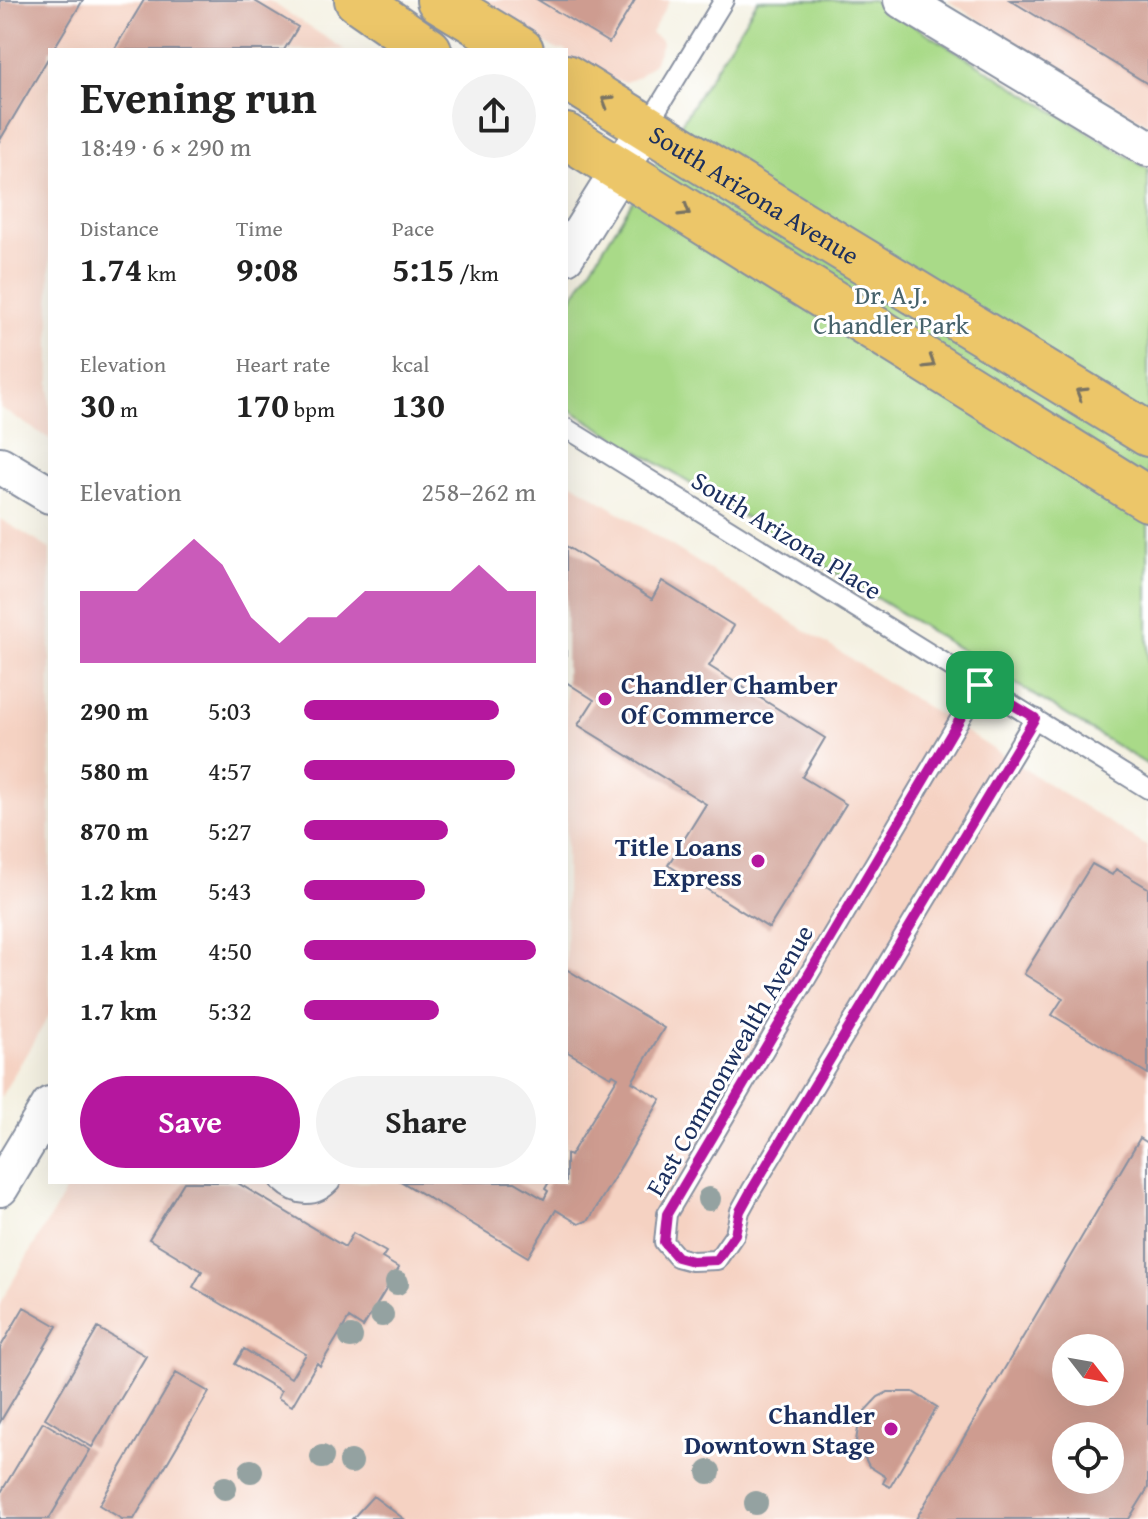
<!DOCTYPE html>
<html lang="en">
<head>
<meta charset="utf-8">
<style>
	:root { --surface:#fff; --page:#f2f2f2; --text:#222; --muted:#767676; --accent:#b5179e }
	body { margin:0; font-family:"Gentium Book Plus",serif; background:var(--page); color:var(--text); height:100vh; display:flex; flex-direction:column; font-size:30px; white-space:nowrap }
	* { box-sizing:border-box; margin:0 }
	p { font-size:26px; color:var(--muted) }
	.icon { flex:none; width:44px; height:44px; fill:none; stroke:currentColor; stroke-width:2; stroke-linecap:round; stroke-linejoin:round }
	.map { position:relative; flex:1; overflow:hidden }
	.panel { position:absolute; left:48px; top:48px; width:520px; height:1136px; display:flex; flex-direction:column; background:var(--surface); border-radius:0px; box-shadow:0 8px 32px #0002 }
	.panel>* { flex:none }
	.needle { width:52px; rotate:121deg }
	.controls { position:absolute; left:1052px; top:1334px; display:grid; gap:16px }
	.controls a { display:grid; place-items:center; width:72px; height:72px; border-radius:50%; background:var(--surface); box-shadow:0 8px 32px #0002; font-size:40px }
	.pin { position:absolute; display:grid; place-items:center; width:68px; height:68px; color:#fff; margin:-34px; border-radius:16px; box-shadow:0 4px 12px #0006 }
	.round { display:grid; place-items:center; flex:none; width:84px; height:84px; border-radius:42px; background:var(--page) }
	.overview { display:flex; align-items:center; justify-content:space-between; height:136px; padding:0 32px }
	h1 { font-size:44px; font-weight:700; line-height:60px }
	.metrics { display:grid; grid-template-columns:repeat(3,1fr); gap:12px; height:136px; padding:8px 32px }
	.metrics div { display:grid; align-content:center }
	.metrics b { font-size:34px; font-weight:700 }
	.metrics small { font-size:22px; font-weight:400 }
	.metrics p { font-size:22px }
	.chart { height:224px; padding:16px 32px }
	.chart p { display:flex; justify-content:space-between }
	.chart svg { width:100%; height:144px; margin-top:8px; fill:var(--accent); opacity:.7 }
	.cta { display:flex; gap:16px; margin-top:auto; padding:16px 32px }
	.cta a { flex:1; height:92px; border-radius:48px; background:var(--accent); color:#fff; font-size:32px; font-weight:700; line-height:92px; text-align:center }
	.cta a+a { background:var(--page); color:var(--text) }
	ul { padding:0 32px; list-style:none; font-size:26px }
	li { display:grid; grid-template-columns:128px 96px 1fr; align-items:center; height:60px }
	li i { height:20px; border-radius:10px; background:var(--accent) }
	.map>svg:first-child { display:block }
	.built { fill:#f5d2c2; fill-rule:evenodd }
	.green { fill:#a9da88; stroke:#628473; stroke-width:2 }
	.building { fill:#ce9c90; fill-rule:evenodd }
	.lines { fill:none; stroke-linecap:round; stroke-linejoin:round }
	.lane-casing { stroke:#8890a0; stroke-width:22 }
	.street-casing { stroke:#8890a0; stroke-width:40 }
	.primary-casing { stroke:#8890a0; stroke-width:48 }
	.lane { stroke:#fff; stroke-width:18 }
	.street { stroke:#fff; stroke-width:36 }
	.primary { stroke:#ecc669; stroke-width:44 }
	.tree { fill:#94a2a1 }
	.oneway { stroke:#797363 }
	.route-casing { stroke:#fff; stroke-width:16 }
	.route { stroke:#b5179e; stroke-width:10 }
	.poi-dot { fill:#b5179e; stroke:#fff; stroke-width:3 }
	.labels { text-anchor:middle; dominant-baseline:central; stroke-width:6; stroke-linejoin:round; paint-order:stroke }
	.street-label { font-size:26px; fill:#1b2f5e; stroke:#fff }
	.park-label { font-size:26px; fill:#46626b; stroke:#fff }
	.poi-label { font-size:26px; font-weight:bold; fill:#1b2f5e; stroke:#fff; text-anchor:end }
</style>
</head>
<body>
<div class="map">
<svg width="1148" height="1519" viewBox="0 0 1148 1519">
	<rect width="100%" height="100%" fill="#fff"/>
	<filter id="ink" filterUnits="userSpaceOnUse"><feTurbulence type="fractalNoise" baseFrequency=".0125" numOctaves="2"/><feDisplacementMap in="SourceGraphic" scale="16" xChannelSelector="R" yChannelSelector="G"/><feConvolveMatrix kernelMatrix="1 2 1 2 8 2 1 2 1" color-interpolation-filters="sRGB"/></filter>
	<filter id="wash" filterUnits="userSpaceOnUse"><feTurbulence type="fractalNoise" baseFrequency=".006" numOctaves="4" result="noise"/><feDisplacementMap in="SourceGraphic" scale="32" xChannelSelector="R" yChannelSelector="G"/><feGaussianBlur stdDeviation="1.8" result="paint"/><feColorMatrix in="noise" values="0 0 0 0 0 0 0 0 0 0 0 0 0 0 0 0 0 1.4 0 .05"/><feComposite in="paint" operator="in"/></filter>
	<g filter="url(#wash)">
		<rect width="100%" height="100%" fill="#f4f1e2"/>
		<!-- built -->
		<path class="built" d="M0 0H268L345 50H50V439L0 408Z
			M475 0H670L651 33 661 40 662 44 654 63 638 77 625 82 611 80 566 56V50H557Z
			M947 0H1148V124Z
			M566 479 1148 847V1519H0V1303L71 1182H566ZM1066 1348H1110V1392H1066ZM1066 1436H1110V1480H1066Z
			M0 519 50 549V1014L0 1098Z"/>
		<!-- green -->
		<path class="green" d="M758 0H873L1148 169V765L566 407V308Z"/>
		<g id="blocks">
			<!-- building -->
			<path class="building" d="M0 0H83L53 50H50V55L0 140Z
				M144 0H253L298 27 284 50H114Z
				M538 0H635L609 43Z
				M1010 0H1148V84Z
				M566 546 652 599 662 581 734 626 709 666 825 738 802 777 846 804 769 928 668 865 706 804 578 725 594 700 566 682Z
				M1092 864 1112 875 1116 869 1148 888V1074L1052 1015 1063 998 1024 974Z
				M566 969 664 1028 632 1082 661 1099 589 1220 579 1224 556 1210 528 1257 402 1182H515L544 1199 548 1191 545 1189 549 1182H566V1154L570 1156 618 1077 613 1074 611 1077 566 1051Z
				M1140 1138 1148 1143V1488L1129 1519H916ZM1066 1348H1110V1392H1066ZM1066 1436H1110V1480H1066Z
				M184 1182H236L345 1247 353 1233 386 1252 382 1258 399 1268 363 1327 349 1318 320 1366 317 1363 292 1406 278 1398 281 1391 235 1364 244 1349 291 1378 306 1354 193 1287 202 1271 149 1239Z
				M24 1307 57 1326 0 1422V1348Z
				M98 1328 146 1356 92 1447 45 1418Z
				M176 1373 209 1392 134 1519H122L99 1505Z
				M888 1392H913L937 1407 890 1487 883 1483 886 1477 869 1466 856 1441 860 1416 878 1397Z
				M43 1422 90 1450 49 1519H0V1494Z
				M373 1496 404 1519H352Z"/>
		</g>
	</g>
	<g filter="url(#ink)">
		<use href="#blocks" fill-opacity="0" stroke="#8890a0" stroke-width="2"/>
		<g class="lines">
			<defs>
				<path id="lane" d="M647 126 724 0
					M566 428 1148 789
					M980 685 667 1214 664 1242 677 1257 692 1261 717 1260 735 1234 740 1211 751 1191 1035 718
					M281 1182C297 1197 315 1199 331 1182"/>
				<path id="street" d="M902 0 1148 148
					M566 256 647 126
					M0 465 50 495
					M0 1188 50 1105"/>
				<g id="primary">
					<path d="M357 0 429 50"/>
					<path d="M439 0 521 50"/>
					<path id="s1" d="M566 77 793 218 1148 434"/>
					<path d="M566 136 1148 499"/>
				</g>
			</defs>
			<!-- lane casing -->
			<use href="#lane" class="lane-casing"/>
			<!-- street casing -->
			<use href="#street" class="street-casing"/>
			<!-- primary casing -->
			<use href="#primary" class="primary-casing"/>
			<!-- lane -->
			<use href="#lane" class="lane"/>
			<!-- street -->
			<use href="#street" class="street"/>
			<!-- primary -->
			<use href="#primary" class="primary"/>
		</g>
		<!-- trees -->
		<g class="tree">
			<circle cx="709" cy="1199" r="12"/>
			<circle cx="397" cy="1283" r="12"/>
			<circle cx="382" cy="1315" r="12"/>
			<circle cx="351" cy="1337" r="12"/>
			<circle cx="322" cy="1457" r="12"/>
			<circle cx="351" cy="1462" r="12"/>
			<circle cx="251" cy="1471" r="12"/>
			<circle cx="709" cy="1472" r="12"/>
			<circle cx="225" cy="1488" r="12"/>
			<circle cx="756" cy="1503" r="12"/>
		</g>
		<!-- one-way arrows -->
		<defs><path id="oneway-chevron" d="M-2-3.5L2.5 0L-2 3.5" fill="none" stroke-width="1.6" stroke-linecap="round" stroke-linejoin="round" transform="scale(2)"/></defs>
		<g class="oneway">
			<use href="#oneway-chevron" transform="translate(607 101) rotate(-149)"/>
			<use href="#oneway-chevron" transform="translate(685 211) rotate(32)"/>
			<use href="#oneway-chevron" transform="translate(930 363) rotate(32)"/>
			<use href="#oneway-chevron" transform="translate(1081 393) rotate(-149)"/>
		</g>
	</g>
	<g class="lines" filter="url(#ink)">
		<defs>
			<path id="route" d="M980 685 1035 718 751 1191 740 1211 735 1234 717 1260 692 1261 677 1257 664 1242 667 1214Z"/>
		</defs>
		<!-- route casing -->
		<use href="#route" class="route-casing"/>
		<!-- route -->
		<use href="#route" class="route"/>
	</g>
	<!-- markers -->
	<g class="poi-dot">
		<circle cx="605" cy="699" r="8"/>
		<circle cx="758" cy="861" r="8"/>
		<circle cx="891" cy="1429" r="8"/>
	</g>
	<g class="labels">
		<!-- street labels -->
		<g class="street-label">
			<text stroke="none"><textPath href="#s1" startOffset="222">South Arizona Avenue</textPath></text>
			<text transform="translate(787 535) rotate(32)">South Arizona Place</text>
			<text transform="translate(729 1060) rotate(-60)">East Commonwealth Avenue</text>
		</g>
		<!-- park labels -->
		<g class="park-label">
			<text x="891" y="294">Dr. A.J.<tspan x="891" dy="30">Chandler Park</tspan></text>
		</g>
		<!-- poi labels -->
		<g class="poi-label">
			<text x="621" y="684" text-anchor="start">Chandler Chamber<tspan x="621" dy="30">Of Commerce</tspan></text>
			<text x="742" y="846">Title Loans<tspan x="742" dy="30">Express</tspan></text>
			<text x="875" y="1414">Chandler<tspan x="875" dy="30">Downtown Stage</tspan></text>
		</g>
	</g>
</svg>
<div class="controls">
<a><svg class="needle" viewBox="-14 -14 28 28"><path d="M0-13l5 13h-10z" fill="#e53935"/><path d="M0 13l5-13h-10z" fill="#767676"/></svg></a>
<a><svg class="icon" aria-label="locate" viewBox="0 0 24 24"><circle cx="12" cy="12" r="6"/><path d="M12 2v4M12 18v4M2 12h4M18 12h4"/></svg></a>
</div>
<div class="pin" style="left:980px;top:685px;background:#1e9e55"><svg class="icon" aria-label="arrive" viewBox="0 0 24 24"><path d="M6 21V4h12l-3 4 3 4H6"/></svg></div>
<section class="panel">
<div class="overview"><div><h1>Evening run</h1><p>18:49 · 6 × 290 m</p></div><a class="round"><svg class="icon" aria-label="share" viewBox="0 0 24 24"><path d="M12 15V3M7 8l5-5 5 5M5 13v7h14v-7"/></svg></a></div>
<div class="metrics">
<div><p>Distance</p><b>1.74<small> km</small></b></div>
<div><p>Time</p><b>9:08</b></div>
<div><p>Pace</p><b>5:15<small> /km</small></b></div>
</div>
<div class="metrics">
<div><p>Elevation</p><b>30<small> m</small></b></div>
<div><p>Heart rate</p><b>170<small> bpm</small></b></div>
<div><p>kcal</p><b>130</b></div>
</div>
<div class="chart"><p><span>Elevation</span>258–262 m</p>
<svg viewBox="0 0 160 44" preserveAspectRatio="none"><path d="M0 44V22L10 22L20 22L30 14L40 6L50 14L60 30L70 38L80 30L90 30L100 22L110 22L120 22L130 22L140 14L150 22L160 22V44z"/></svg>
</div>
<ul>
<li><b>290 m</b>5:03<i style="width:84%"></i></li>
<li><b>580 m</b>4:57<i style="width:91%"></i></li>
<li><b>870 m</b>5:27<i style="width:62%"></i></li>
<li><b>1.2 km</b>5:43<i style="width:52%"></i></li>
<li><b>1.4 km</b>4:50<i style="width:100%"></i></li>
<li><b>1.7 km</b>5:32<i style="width:58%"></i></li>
</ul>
<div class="cta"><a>Save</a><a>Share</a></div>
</section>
</div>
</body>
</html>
